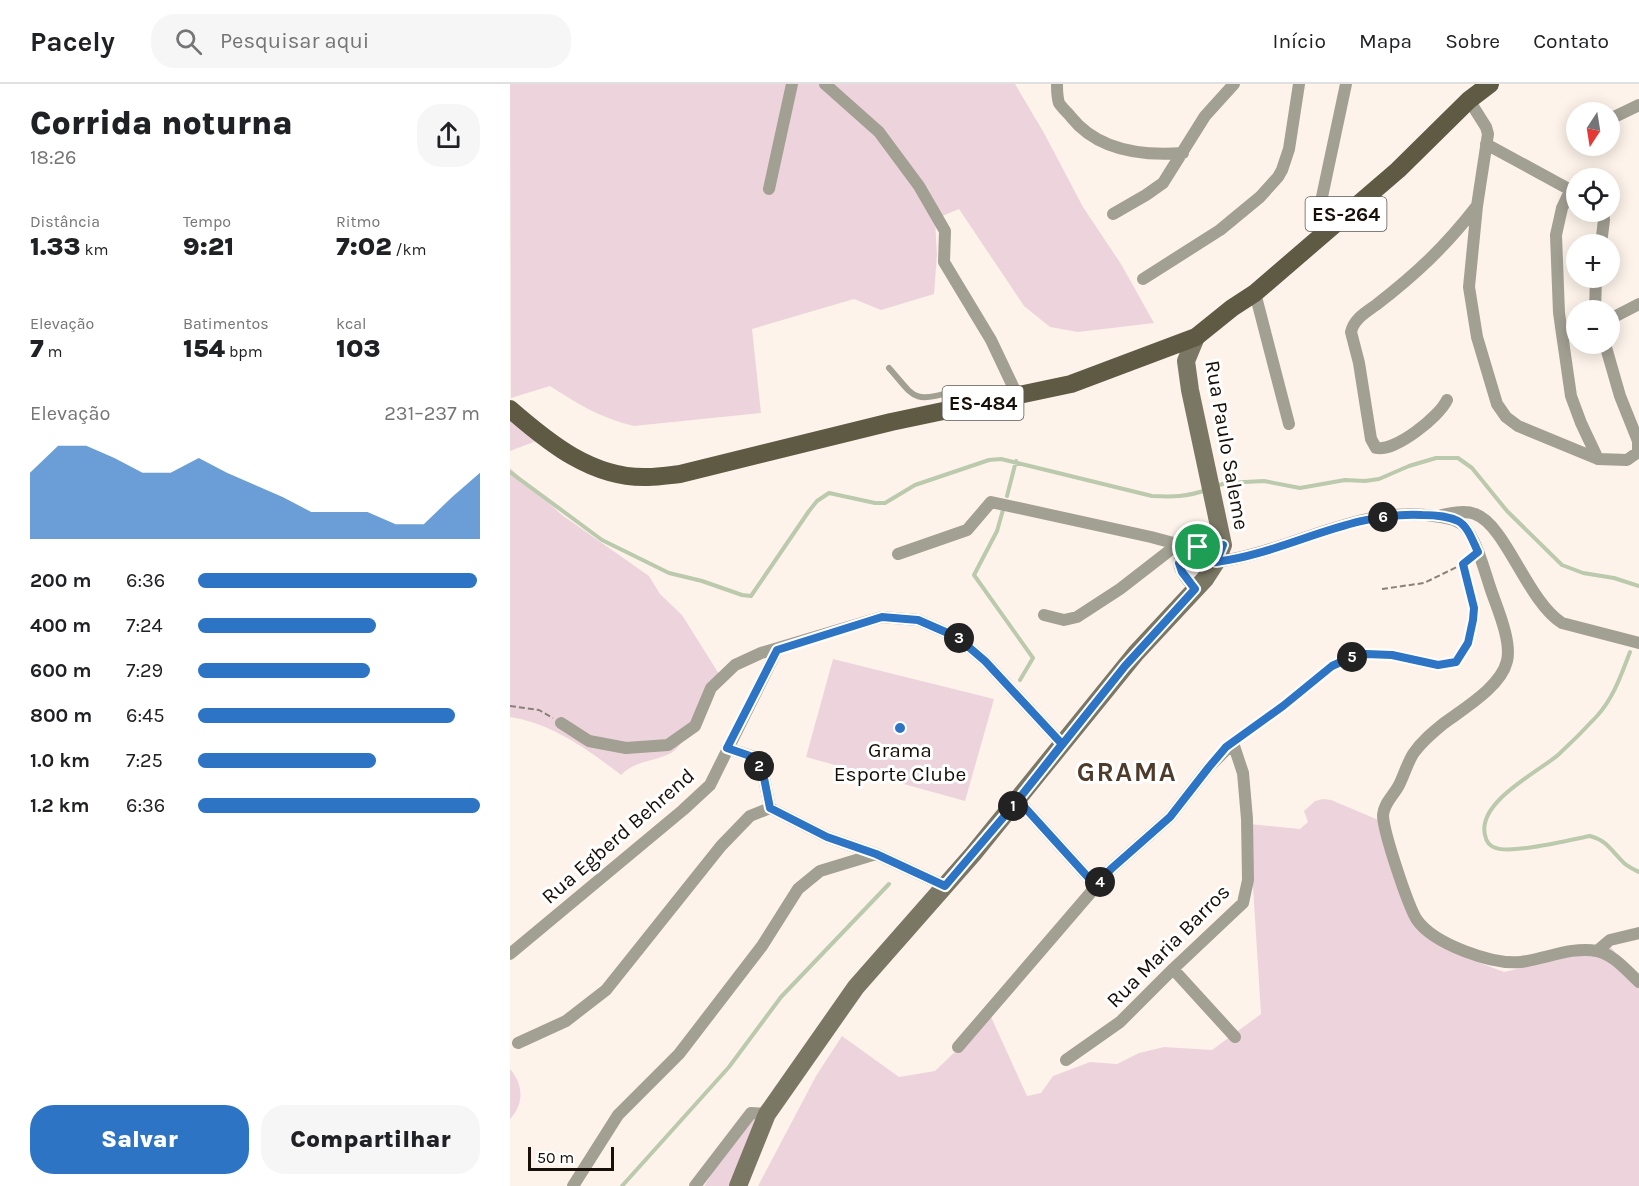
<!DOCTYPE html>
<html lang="pt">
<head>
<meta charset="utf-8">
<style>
	:root { --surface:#fff; --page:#f6f6f6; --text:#202124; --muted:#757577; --line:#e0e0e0; --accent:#2d74c5 }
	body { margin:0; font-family:Karla,sans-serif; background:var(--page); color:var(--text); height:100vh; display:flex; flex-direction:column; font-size:22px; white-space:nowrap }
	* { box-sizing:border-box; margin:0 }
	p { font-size:20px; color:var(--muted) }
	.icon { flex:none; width:33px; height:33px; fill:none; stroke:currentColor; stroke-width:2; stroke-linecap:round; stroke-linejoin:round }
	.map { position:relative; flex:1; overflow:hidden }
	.drawer { display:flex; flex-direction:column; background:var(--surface); width:510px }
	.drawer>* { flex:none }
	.needle { width:39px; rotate:192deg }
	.controls { position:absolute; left:1056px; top:18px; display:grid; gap:12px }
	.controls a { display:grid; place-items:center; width:54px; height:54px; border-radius:50%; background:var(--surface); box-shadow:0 3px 15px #0003; font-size:30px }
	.scale { position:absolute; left:18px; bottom:15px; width:86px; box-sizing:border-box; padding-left:6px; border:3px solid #180f08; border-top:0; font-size:16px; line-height:21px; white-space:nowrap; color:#180f08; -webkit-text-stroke:4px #fff; paint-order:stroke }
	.pin { position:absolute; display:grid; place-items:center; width:51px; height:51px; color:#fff; margin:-26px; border:3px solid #fff; border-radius:50%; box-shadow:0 2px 6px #0007 }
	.km { position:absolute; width:30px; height:30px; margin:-15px; border-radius:50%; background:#222; color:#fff; font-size:16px; line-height:30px; text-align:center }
	.round { display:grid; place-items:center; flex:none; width:63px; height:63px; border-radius:24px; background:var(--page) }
	.headline { display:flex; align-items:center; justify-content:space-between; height:102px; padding:0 30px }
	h1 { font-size:33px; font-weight:800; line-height:45px }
	.figures { display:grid; grid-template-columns:repeat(3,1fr); gap:9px; height:102px; padding:6px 30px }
	.figures div { display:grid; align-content:center }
	.figures b { font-size:26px; font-weight:800 }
	.figures small { font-size:16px; font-weight:400 }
	.figures p { font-size:16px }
	.chart { height:168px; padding:12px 30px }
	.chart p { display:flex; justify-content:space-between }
	.chart svg { width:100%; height:108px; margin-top:6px; fill:var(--accent); opacity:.7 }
	.action { display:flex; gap:12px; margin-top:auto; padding:12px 30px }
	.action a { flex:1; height:69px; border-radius:24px; background:var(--accent); color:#fff; font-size:24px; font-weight:800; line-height:69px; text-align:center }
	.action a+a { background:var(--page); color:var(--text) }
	ul { padding:0 30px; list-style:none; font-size:20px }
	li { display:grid; grid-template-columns:96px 72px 1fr; align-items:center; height:45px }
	li i { height:15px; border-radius:8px; background:var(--accent) }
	header { display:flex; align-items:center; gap:36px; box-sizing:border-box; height:84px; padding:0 30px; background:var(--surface); border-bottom:2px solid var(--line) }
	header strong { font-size:28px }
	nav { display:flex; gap:33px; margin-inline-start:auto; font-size:21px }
	.search { width:420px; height:54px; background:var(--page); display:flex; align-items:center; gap:15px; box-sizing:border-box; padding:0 21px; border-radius:24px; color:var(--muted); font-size:22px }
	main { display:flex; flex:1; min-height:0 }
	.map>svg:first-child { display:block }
	.green { fill:#edd4dc }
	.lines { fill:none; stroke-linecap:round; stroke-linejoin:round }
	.stream { stroke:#bbcaad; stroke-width:4 }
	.path { stroke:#8a8179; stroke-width:2; stroke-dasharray:6 3; stroke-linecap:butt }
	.lane { stroke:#a29f93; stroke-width:6 }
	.street { stroke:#a29f93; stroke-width:12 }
	.secondary { stroke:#7b7765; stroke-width:18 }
	.primary { stroke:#5f5a44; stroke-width:18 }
	.route-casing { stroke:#fff; stroke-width:12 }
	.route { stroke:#2d74c5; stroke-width:8 }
	.poi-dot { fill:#2d74c5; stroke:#fff; stroke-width:2 }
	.labels { text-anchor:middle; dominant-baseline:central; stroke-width:6; stroke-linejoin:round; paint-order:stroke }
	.shield { fill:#fff; stroke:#5d5752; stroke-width:1.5 }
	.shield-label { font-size:20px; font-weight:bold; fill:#180f08 }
	.street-label { font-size:21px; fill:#180f08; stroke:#fff }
	.poi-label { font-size:21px; fill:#180f08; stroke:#fff }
	.district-label { font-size:27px; font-weight:bold; letter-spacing:1.5px; fill:#4f3b29; stroke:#fff }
</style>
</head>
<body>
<header>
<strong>Pacely</strong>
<div class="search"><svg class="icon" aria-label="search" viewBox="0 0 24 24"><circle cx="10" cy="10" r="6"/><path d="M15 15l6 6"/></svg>Pesquisar aqui</div>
<nav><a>Início</a><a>Mapa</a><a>Sobre</a><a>Contato</a></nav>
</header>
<main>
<section class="drawer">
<div class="headline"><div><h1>Corrida noturna</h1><p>18:26</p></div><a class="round"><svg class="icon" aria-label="share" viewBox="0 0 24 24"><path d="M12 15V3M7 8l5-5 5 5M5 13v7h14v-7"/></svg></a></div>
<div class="figures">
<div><p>Distância</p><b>1.33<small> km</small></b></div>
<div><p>Tempo</p><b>9:21</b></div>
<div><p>Ritmo</p><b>7:02<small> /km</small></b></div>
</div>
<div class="figures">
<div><p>Elevação</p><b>7<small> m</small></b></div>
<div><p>Batimentos</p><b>154<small> bpm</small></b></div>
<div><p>kcal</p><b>103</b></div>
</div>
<div class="chart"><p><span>Elevação</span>231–237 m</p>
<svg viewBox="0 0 160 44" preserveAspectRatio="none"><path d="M0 44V17L10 6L20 6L30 11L40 17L50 17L60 11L70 17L80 22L90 27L100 33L110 33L120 33L130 38L140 38L150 27L160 17V44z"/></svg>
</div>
<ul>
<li><b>200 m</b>6:36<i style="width:99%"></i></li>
<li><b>400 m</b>7:24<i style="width:63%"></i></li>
<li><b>600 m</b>7:29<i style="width:61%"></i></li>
<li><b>800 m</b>6:45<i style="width:91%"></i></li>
<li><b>1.0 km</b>7:25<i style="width:63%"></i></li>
<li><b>1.2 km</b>6:36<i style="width:100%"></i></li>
</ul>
<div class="action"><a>Salvar</a><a>Compartilhar</a></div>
</section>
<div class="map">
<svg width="1129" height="1102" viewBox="0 0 1129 1102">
	<rect width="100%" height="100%" fill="#fdf3ea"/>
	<!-- green -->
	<path class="green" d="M0 0H505L534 49 573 123 611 180 644 239 568 248 540 243 514 222 449 125 425 135 427 171 424 210 371 226 344 215 242 245 251 329 124 342C93 335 67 320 40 302L1 314Z
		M0 334 29 356 0 367Z
		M0 384 52 431 139 492 150 510 172 531 209 590C200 608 178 659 161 669 144 678 126 676 111 691 79 666 41 639 0 633Z
		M323 575 484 615 455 717 296 673Z
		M813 715 821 716 871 737 911 847 957 874 994 888 1061 872 1098 860 1129 896V1102H248L306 992 332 952 389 993 425 987 481 933 517 1012 531 1009 543 992 580 978 607 980 629 969 654 963 702 966 751 930 739 740 790 745 798 738 794 727 805 717Z
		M0 985C14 1001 14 1020 0 1035Z
		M256 1019 223 1102H194L214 1071Z"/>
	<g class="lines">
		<!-- stream -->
		<path class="stream" d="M0 388 92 456 159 489 192 497 232 511 241 512 299 427 307 417 319 409 365 419H375L405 401 479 376 491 375 642 412C662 413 677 413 696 406
			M706 402 716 399 754 397 790 404 835 396 855 397 869 395 899 382 926 374H948L962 384 997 427 1052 481 1073 489 1104 494 1129 502
			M497 412 506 377
			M493 426 487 447 464 491 523 574 510 596
			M1120 568C1111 591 1104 613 1087 632 1075 645 1061 659 1048 671 1028 688 967 718 975 751 976 757 979 762 986 764 1002 770 1060 756 1080 752 1096 756 1101 766 1112 777 1116 782 1123 785 1129 788
			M112 1102 219 983 271 913 379 800"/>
		<!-- path -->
		<path class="path" d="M872 505 914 499 953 480
			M0 622 29 626 43 634
			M733 651C746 641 760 632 774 621 803 599 829 568 869 570 894 571 921 588 946 578 976 547 959 515 953 480L960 473"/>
		<!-- lane -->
		<path class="lane" d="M379 284C404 312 402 320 441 308L450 312 453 319"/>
		<!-- street -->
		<path class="street" d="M315 0 369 48 409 102 435 147 434 178 481 256 507 311
			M547 0C547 6 547 13 549 19 552 24 558 29 561 33 588 67 634 72 673 69
			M959 16 976 43 978 50 967 122 959 203 967 253 987 320 996 333 1008 342 1088 375 1117 376 1128 368V357L1110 312 1095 260
			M1100 35 1129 21
			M976 60 1066 109
			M259 105 282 0
			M1060 107 1052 124 1046 151 1049 229 1061 312 1071 339 1088 375
			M603 130 636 111 653 99 695 32 724 0
			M816 147 809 127 836 0
			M1091 160 1094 136 1093 128
			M633 195 710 146 750 113 768 93 772 86 779 65 789 0
			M745 209 779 340
			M1085 226 1086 194
			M1100 235 1129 220
			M937 316C929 333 885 368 866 364L861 355 849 279 841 248C844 235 855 229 866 221 906 190 935 163 966 123
			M932 431C942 429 955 426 965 430 996 441 1017 517 1052 539L1129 559
			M388 470 457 446 481 418 641 453 682 464
			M706 478C782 468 852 418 931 433 938 434 947 436 953 441 966 454 974 485 980 503 986 522 1002 556 997 577 991 603 953 625 933 640 922 649 911 658 903 670 897 680 894 691 889 701 884 711 874 719 873 731 873 747 898 822 907 836 924 860 982 881 1011 878 1035 875 1062 862 1087 867 1103 870 1117 887 1129 898
			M685 505C680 499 674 493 671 486 661 463 700 462 713 461
			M534 531 554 536 567 533 610 505 668 460
			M51 639 79 657 116 664 158 661 185 642 201 604 225 581 251 569 372 533 408 536 447 553 475 577 552 660
			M217 664 247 674 254 694 260 724 317 753 366 770 435 802
			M508 716 586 802
			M1087 867 1100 856 1129 849
			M0 870 173 726 200 701 267 566
			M663 885 725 953
			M8 959 56 937 96 906 211 762 240 732 260 724
			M448 963 601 785 660 733 699 683 723 659 733 689 737 735 738 796 733 819 663 885 610 938 556 976
			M63 1102 108 1031 169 970 252 862 288 805 310 787 366 770
			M185 1102 241 1029 257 1030"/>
		<!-- secondary -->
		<path class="secondary" d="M228 1102 257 1030 346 903 463 770 626 569 695 495 706 478 713 461 680 306 676 277 686 253"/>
		<!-- primary -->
		<path class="primary" d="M0 325C39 359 83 395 138 393 149 393 160 391 170 390L381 338 561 300 686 253 722 224 745 209 888 86 959 16 980 0"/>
	</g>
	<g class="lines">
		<defs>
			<path id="route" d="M688 463 675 469 669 479 672 488 685 505 615 582 508 716 435 802 366 770 317 753 260 724 254 694 246 674 217 664 267 566 372 533 408 536 447 553 475 577 552 660 508 716 586 802 601 785 660 733 699 683 716 663 773 622 822 582 844 572 856 570 882 571 928 581 946 578 958 559 963 536 964 524 953 480 968 468C963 458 958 442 948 437 938 432 923 431 912 431 839 427 777 469 706 478L713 461 688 463"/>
		</defs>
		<!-- route casing -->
		<use href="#route" class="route-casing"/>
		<!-- route -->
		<use href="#route" class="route"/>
	</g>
	<!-- markers -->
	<circle class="poi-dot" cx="390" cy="644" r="6"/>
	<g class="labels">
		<!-- shield labels -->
		<g class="shield">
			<rect x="795.5" y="113" width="81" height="34" rx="4.5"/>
			<rect x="432.5" y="302" width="81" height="34" rx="4.5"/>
		</g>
		<g class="shield-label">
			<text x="836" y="130">ES-264</text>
			<text x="473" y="319">ES-484</text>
		</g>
		<!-- street labels -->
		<g class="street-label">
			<text transform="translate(717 361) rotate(80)">Rua Paulo Saleme</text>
			<text transform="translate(108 752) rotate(-41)">Rua Egberd Behrend</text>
			<text transform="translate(658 862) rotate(-45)">Rua Maria Barros</text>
		</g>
		<!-- poi labels -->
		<g class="poi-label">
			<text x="390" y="666">Grama<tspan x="390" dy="24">Esporte Clube</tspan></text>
		</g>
		<!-- district labels -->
		<g class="district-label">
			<text x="617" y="688">GRAMA</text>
		</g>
	</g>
</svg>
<div class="controls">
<a><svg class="needle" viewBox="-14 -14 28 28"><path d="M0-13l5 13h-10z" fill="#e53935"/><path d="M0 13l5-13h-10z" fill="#757577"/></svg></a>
<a><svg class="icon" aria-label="locate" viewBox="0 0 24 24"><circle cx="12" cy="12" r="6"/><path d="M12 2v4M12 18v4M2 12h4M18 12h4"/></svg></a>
<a>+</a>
<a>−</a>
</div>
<div class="scale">50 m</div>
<div class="pin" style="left:688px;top:463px;background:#1e9e55"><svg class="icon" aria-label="arrive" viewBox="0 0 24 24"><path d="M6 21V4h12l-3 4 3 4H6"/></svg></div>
<b class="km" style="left:503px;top:722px">1</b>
<b class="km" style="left:249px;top:682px">2</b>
<b class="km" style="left:449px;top:554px">3</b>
<b class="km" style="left:590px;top:798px">4</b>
<b class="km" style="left:842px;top:573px">5</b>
<b class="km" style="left:873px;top:433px">6</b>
</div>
</main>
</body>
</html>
